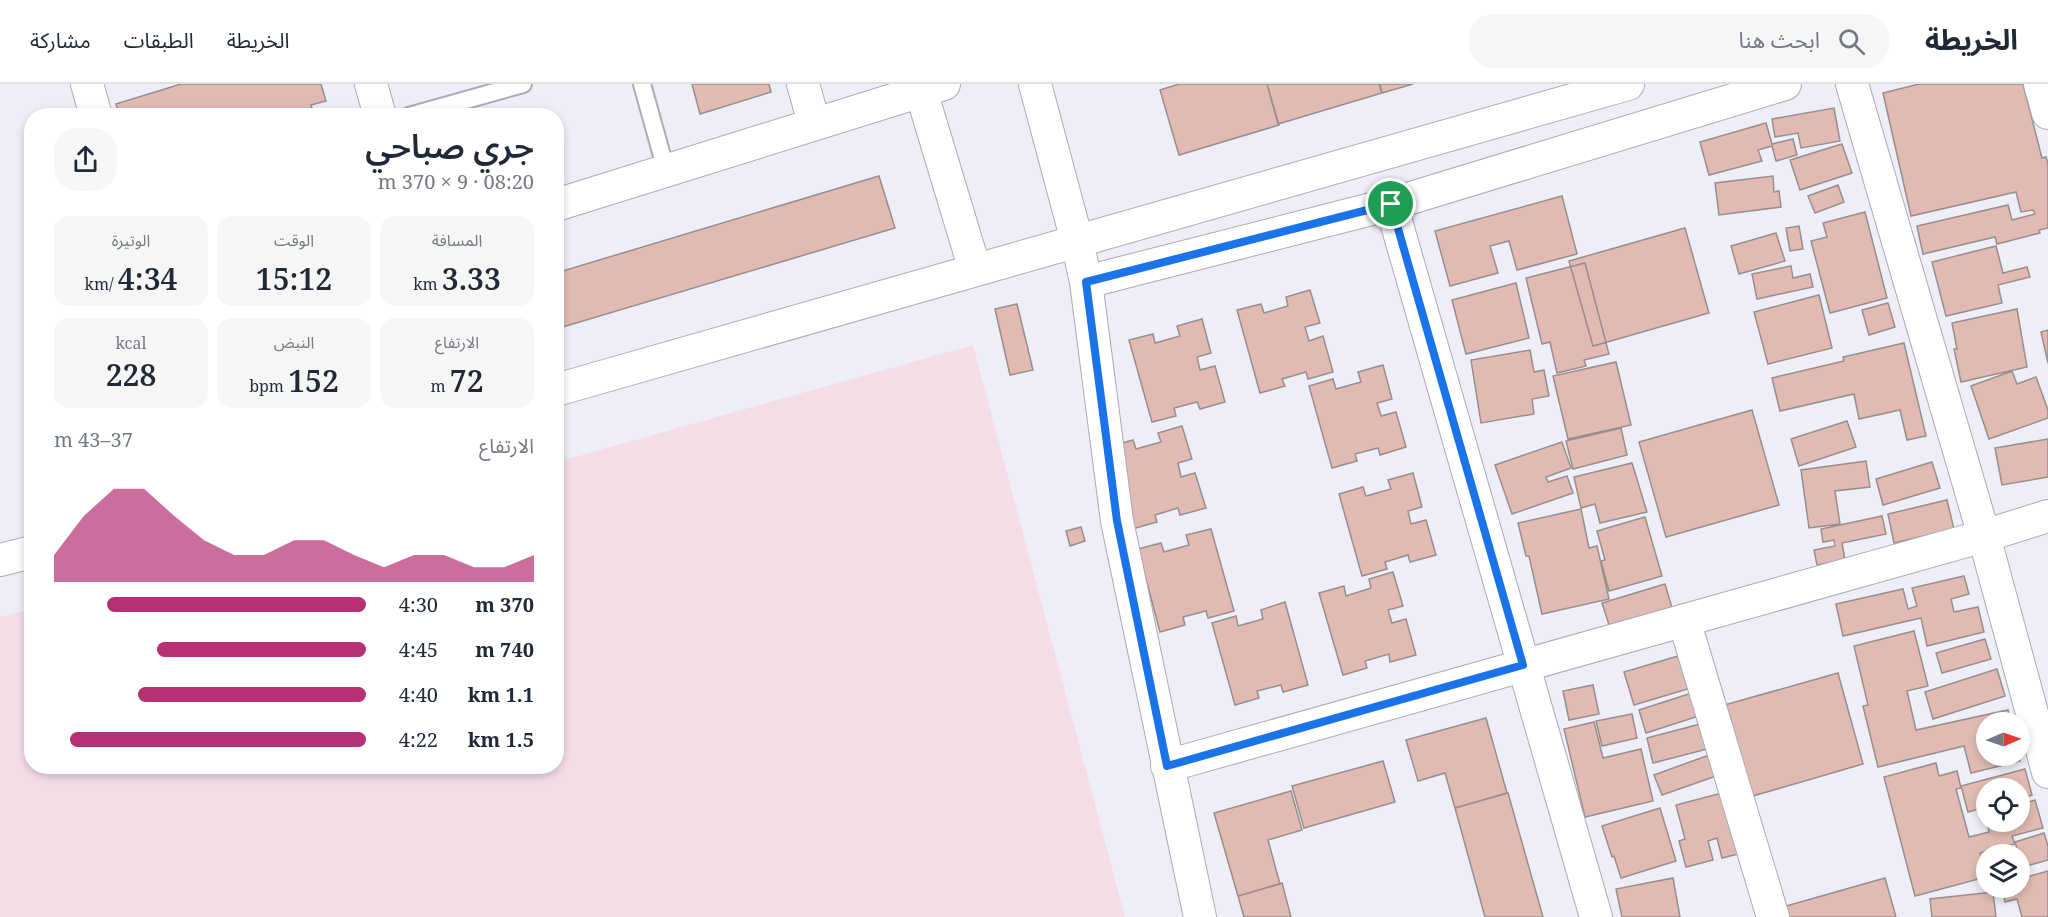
<!DOCTYPE html>
<html lang="ar">
<head>
<meta charset="utf-8">
<style>
	:root { --surface:#fff; --page:#f6f6f7; --text:#1f2937; --muted:#747a83; --line:#e0e1e3; --accent:#b63074 }
	body { margin:0; font-family:"Noto Serif","Noto Sans Arabic",serif; background:var(--page); color:var(--text); direction:rtl; height:100vh; display:flex; flex-direction:column; font-size:22px; white-space:nowrap }
	* { box-sizing:border-box; margin:0 }
	p { font-size:20px; color:var(--muted) }
	.icon { flex:none; width:33px; height:33px; fill:none; stroke:currentColor; stroke-width:2; stroke-linecap:round; stroke-linejoin:round }
	.map { position:relative; flex:1; overflow:hidden; direction:ltr }
	.drawer { position:absolute; left:24px; top:24px; width:540px; height:666px; display:flex; flex-direction:column; background:var(--surface); border-radius:24px; box-shadow:0 3px 9px #0003; direction:rtl }
	.drawer>* { flex:none }
	.needle { width:39px; rotate:88deg }
	.controls { position:absolute; left:1976px; top:628px; display:grid; gap:12px }
	.controls a { display:grid; place-items:center; width:54px; height:54px; border-radius:50%; background:var(--surface); box-shadow:0 3px 9px #0003; font-size:30px }
	.pin { position:absolute; display:grid; place-items:center; width:51px; height:51px; color:#fff; margin:-26px; border:3px solid #fff; border-radius:50%; box-shadow:0 2px 6px #0007 }
	.round { display:grid; place-items:center; flex:none; width:63px; height:63px; border-radius:24px; background:var(--page) }
	.overview { display:flex; align-items:center; justify-content:space-between; height:102px; padding:0 30px }
	h1 { font-size:33px; font-weight:600; line-height:45px }
	.metrics { display:grid; grid-template-columns:repeat(3,1fr); gap:9px; height:102px; padding:6px 30px }
	.metrics div { display:grid; align-content:center; border-radius:15px; background:var(--page); text-align:center }
	.metrics b { font-size:30px; font-weight:600 }
	.metrics small { font-size:16px; font-weight:400 }
	.metrics p { font-size:16px }
	.chart { height:168px; padding:12px 30px }
	.chart p { display:flex; justify-content:space-between }
	.chart svg { width:100%; height:108px; margin-top:6px; fill:var(--accent); opacity:.7 }
	ul { padding:0 30px; list-style:none; font-size:20px }
	li { display:grid; grid-template-columns:96px 72px 1fr; align-items:center; height:45px }
	li i { height:15px; border-radius:8px; background:var(--accent) }
	header { display:flex; align-items:center; gap:36px; box-sizing:border-box; height:84px; padding:0 30px; background:var(--surface); border-bottom:2px solid var(--line) }
	header strong { font-size:28px }
	nav { display:flex; gap:33px; margin-inline-start:auto; font-size:21px }
	.search { width:420px; height:54px; background:var(--page); display:flex; align-items:center; gap:15px; box-sizing:border-box; padding:0 21px; border-radius:24px; color:var(--muted); font-size:22px }
	.map>svg:first-child { display:block }
	.education { fill:#f5dde8 }
	.building { fill:#e1bbb3; stroke:#998e8c; stroke-width:1.5 }
	.lines { fill:none; stroke-linecap:round; stroke-linejoin:round }
	.service-casing { stroke:#aaabb5; stroke-width:20 }
	.minor-casing { stroke:#aaabb5; stroke-width:34 }
	.service { stroke:#fff; stroke-width:16 }
	.minor { stroke:#fff; stroke-width:32 }
	.route-casing { stroke:#fff; stroke-width:12 }
	.route { stroke:#1a73e8; stroke-width:8 }
</style>
</head>
<body>
<header>
<strong>الخريطة</strong>
<div class="search"><svg class="icon" aria-label="search" viewBox="0 0 24 24"><circle cx="10" cy="10" r="6"/><path d="M15 15l6 6"/></svg>ابحث هنا</div>
<nav><a>الخريطة</a><a>الطبقات</a><a>مشاركة</a></nav>
</header>
<div class="map">
<svg width="2048" height="833" viewBox="0 0 2048 833">
	<rect width="100%" height="100%" fill="#edeef8"/>
	<!-- education -->
	<path class="education" d="M973 261 1125 833H0V533L31 525 32 682H556L557 378Z"/>
	<!-- building -->
	<path class="building" d="M181 0H321L326 17 311 21 314 32H120L116 20Z
		M692 0H769L771 8 700 30Z
		M1179 0H1267L1279 41 1179 71 1160 6Z
		M1267 0H1380L1382 9 1278 40Z
		M1379 0H1413L1382 9Z
		M1919 0H2023L2042 74 2046 73 2048 80V144L2039 146 2040 149 1997 160 1995 153 1923 170 1917 142 2008 121 2012 136 2035 130 2033 126 2021 128 2016 108 1911 132 1883 9Z
		M1834 24 1840 57 1801 64 1798 49 1775 53 1772 35Z
		M1766 39 1772 60 1793 55 1797 71 1776 77 1772 62 1758 66 1762 77 1709 91 1700 58Z
		M1842 60 1852 89 1800 106 1790 76Z
		M879 92 895 144 556 245V189Z
		M1773 92 1774 108 1779 107 1781 123 1719 131 1715 99Z
		M1838 101 1844 118 1815 129 1808 112Z
		M1562 112 1577 170 1517 186 1509 157 1490 162 1498 189 1450 202 1435 147Z
		M1865 128 1887 214 1830 229 1811 157 1827 153 1823 139Z
		M1799 142 1803 165 1790 167 1786 144Z
		M1685 144 1709 229 1593 262 1569 177Z
		M1776 149 1785 177 1739 190 1731 162Z
		M1996 162 2003 189 2027 183 2030 193 1998 201 2002 219 1946 232 1932 178Z
		M1585 179 1609 270 1584 276 1586 282 1557 289 1550 258 1542 260 1526 194Z
		M1791 182 1793 194 1810 190 1813 203 1757 215 1752 190Z
		M1516 199 1529 254 1466 270 1452 216Z
		M1310 206 1320 239 1305 243 1309 257 1323 252 1333 288 1308 295 1306 288 1282 295 1285 302 1260 309 1237 226 1261 220 1264 229 1288 222 1286 213Z
		M1819 211 1832 264 1768 280 1754 228Z
		M1888 219 1895 243 1869 251 1862 226Z
		M1017 220 1033 286 1010 291 995 225Z
		M2017 225 2027 283 1961 298 1954 265H1957L1952 239Z
		M1202 235 1211 269 1197 273 1200 286 1215 282 1225 318 1200 325 1197 318 1174 324 1176 332 1152 338 1129 256 1153 250 1155 259 1180 252 1177 242Z
		M2048 246V279L2041 248Z
		M1904 259 1926 352 1907 356 1900 326 1859 335 1854 310 1780 327 1772 294 1844 277 1843 273Z
		M1530 266 1534 288 1544 286 1549 312 1532 315 1534 330 1481 339 1471 276Z
		M1616 278 1631 341 1568 355 1553 292Z
		M1383 281 1392 315 1377 319 1381 332 1396 328 1406 363 1380 371 1378 364 1355 370 1357 377 1332 384 1309 302 1333 295 1336 305 1361 298 1358 288Z
		M2012 287 2017 300 2036 293 2048 326V334L1989 355 1971 302Z
		M1752 326 1779 421 1666 453 1639 358Z
		M1847 337 1856 363 1799 382 1791 355Z
		M1182 342 1192 375 1178 379 1181 393 1195 389 1206 424 1180 431 1178 424 1155 431 1157 438 1132 445 1109 363 1133 356 1136 365 1161 358 1158 349Z
		M1621 344 1627 371 1573 385 1566 357Z
		M2048 355V393L2002 401 1995 364Z
		M1562 358 1571 384 1546 393 1548 398 1567 392 1573 409 1512 430 1495 381Z
		M1866 377 1870 403 1835 407 1840 440 1809 444 1801 386Z
		M1932 378 1940 404 1883 421 1876 395Z
		M1632 379 1647 428 1600 439 1595 420 1581 424 1574 393Z
		M1413 389 1422 423 1408 427 1411 440 1426 436 1436 471 1410 478 1408 471 1385 478 1387 485 1362 492 1339 410 1363 403 1366 412 1391 405 1388 396Z
		M1947 416 1954 445 1894 459 1888 430Z
		M1581 425 1589 464 1597 462 1609 515 1542 530 1529 472H1526L1518 439Z
		M1882 432 1886 450 1842 459 1845 476 1817 481 1814 466 1835 462 1834 456 1823 458 1821 445Z
		M1645 433 1662 492 1609 507 1601 477 1605 476 1597 447Z
		M1081 443 1085 457 1070 462 1066 447Z
		M1211 445 1234 527 1208 534 1206 527 1183 533 1185 541 1160 548 1138 465 1161 459 1164 468 1189 461 1186 451Z
		M1393 488 1403 522 1388 526 1392 539 1406 535 1416 571 1390 578 1389 570 1365 577 1367 584 1343 591 1319 509 1344 502 1346 512 1371 504 1369 495Z
		M1964 492 1969 510 1951 515 1954 528 1978 523 1984 548 1927 562 1921 534 1843 552 1836 520 1903 505 1908 525 1917 522 1912 504Z
		M1665 500 1675 534 1613 553 1602 519Z
		M1285 518 1308 601 1283 608 1281 601 1257 607 1259 614 1235 621 1212 539 1236 532 1238 542 1263 535 1261 526Z
		M1914 547 1928 602 1907 607 1916 646 2008 626 2011 639H1986V672H2019L2020 677 1971 689 1964 662 1878 683 1863 622 1868 621 1854 562Z
		M1985 555 1991 575 1942 589 1936 569Z
		M1685 570 1694 603 1634 621 1624 588Z
		M1997 585 2005 612 1933 635 1925 608Z
		M1838 589 1863 680 1746 714 1721 622Z
		M1593 601 1599 630 1569 636 1563 607Z
		M1698 607 1705 630 1646 649 1639 626Z
		M1632 630 1637 654 1602 662 1596 637Z
		M1486 634 1507 709 1455 724 1445 689 1418 697 1406 656Z
		M1594 638 1603 674 1641 665 1653 717 1585 733 1564 645Z
		M1704 639 1711 664 1653 679 1647 654Z
		M1712 670 1719 691 1662 711 1654 691Z
		M1383 677 1395 718 1304 744 1292 702Z
		M1936 679 1939 692 1957 687 1961 704 1956 705 1969 753 1989 748 1987 738H2019V721L2035 716 2043 744 2012 752 2015 760 1980 769 1986 793 1915 812 1884 693Z
		M2025 685 2032 711 2019 715V705H1986V723L1968 728 1961 702Z
		M1291 707 1302 746 1268 756 1280 800 1238 812 1214 729Z
		M1726 708 1742 769 1722 774 1717 754 1708 757 1713 776 1686 783 1679 757 1685 755 1676 721Z
		M1508 709 1543 833H1485L1455 724Z
		M1660 724 1676 777 1621 794 1614 772 1612 773 1602 742Z
		M2044 749 2048 762V776L2023 783 2015 758Z
		M2048 787V833H2022L2017 815 2005 818 2002 804H2019V795Z
		M1673 794 1680 833H1622L1616 805Z
		M1885 794 1896 833H1781L1779 824Z
		M1282 799 1291 833H1244L1238 812Z
		M1993 808 1996 833H1932L1930 815Z"/>
	<g class="lines">
		<defs>
			<path id="service" d="M642 0 666 86
				M409 32 523 0"/>
			<path id="minor" d="M87 0 96 32
				M371 0 380 32
				M803 0 814 39
				M1035 0 1077 157 1086 198 1117 437 1200 833
				M1852 0 1984 452 2048 688
				M2040 0 2048 29
				M921 7 975 186
				M1391 120 1596 833
				M556 121 944 0
				M1086 198 1391 120 1785 0
				M556 306 1628 0
				M0 476 32 468
				M1684 536 1773 833
				M1167 682 1984 452 2048 432"/>
		</defs>
		<!-- service casing -->
		<use href="#service" class="service-casing"/>
		<!-- minor casing -->
		<use href="#minor" class="minor-casing"/>
		<!-- service -->
		<use href="#service" class="service"/>
		<!-- minor -->
		<use href="#minor" class="minor"/>
	</g>
	<g class="lines">
		<defs>
			<path id="route" d="M1391 120 1523 581 1167 682 1117 437 1086 198Z"/>
		</defs>
		<!-- route casing -->
		<use href="#route" class="route-casing"/>
		<!-- route -->
		<use href="#route" class="route"/>
	</g>
</svg>
<div class="controls">
<a><svg class="needle" viewBox="-14 -14 28 28"><path d="M0-13l5 13h-10z" fill="#e53935"/><path d="M0 13l5-13h-10z" fill="#747a83"/></svg></a>
<a><svg class="icon" aria-label="locate" viewBox="0 0 24 24"><circle cx="12" cy="12" r="6"/><path d="M12 2v4M12 18v4M2 12h4M18 12h4"/></svg></a>
<a><svg class="icon" aria-label="layers" viewBox="0 0 24 24"><path d="M12 4l9 5-9 5-9-5zM3 14l9 5 9-5"/></svg></a>
</div>
<div class="pin" style="left:1391px;top:120px;background:#1e9e55"><svg class="icon" aria-label="arrive" viewBox="0 0 24 24"><path d="M6 21V4h12l-3 4 3 4H6"/></svg></div>
<section class="drawer">
<div class="overview"><div><h1>جري صباحي</h1><p>08:20 · 9 × 370 m</p></div><a class="round"><svg class="icon" aria-label="share" viewBox="0 0 24 24"><path d="M12 15V3M7 8l5-5 5 5M5 13v7h14v-7"/></svg></a></div>
<div class="metrics">
<div><p>المسافة</p><b>3.33<small> km</small></b></div>
<div><p>الوقت</p><b>15:12</b></div>
<div><p>الوتيرة</p><b>4:34<small> /km</small></b></div>
</div>
<div class="metrics">
<div><p>الارتفاع</p><b>72<small> m</small></b></div>
<div><p>النبض</p><b>152<small> bpm</small></b></div>
<div><p>kcal</p><b>228</b></div>
</div>
<div class="chart"><p><span>الارتفاع</span>37–43 m</p>
<svg viewBox="0 0 160 44" preserveAspectRatio="none"><path d="M0 44V33L10 17L20 6L30 6L40 17L50 27L60 33L70 33L80 27L90 27L100 33L110 38L120 33L130 33L140 38L150 38L160 33V44z"/></svg>
</div>
<ul>
<li><b>370 m</b>4:30<i style="width:83%"></i></li>
<li><b>740 m</b>4:45<i style="width:67%"></i></li>
<li><b>1.1 km</b>4:40<i style="width:73%"></i></li>
<li><b>1.5 km</b>4:22<i style="width:95%"></i></li>
</ul>
</section>
</div>
</body>
</html>
